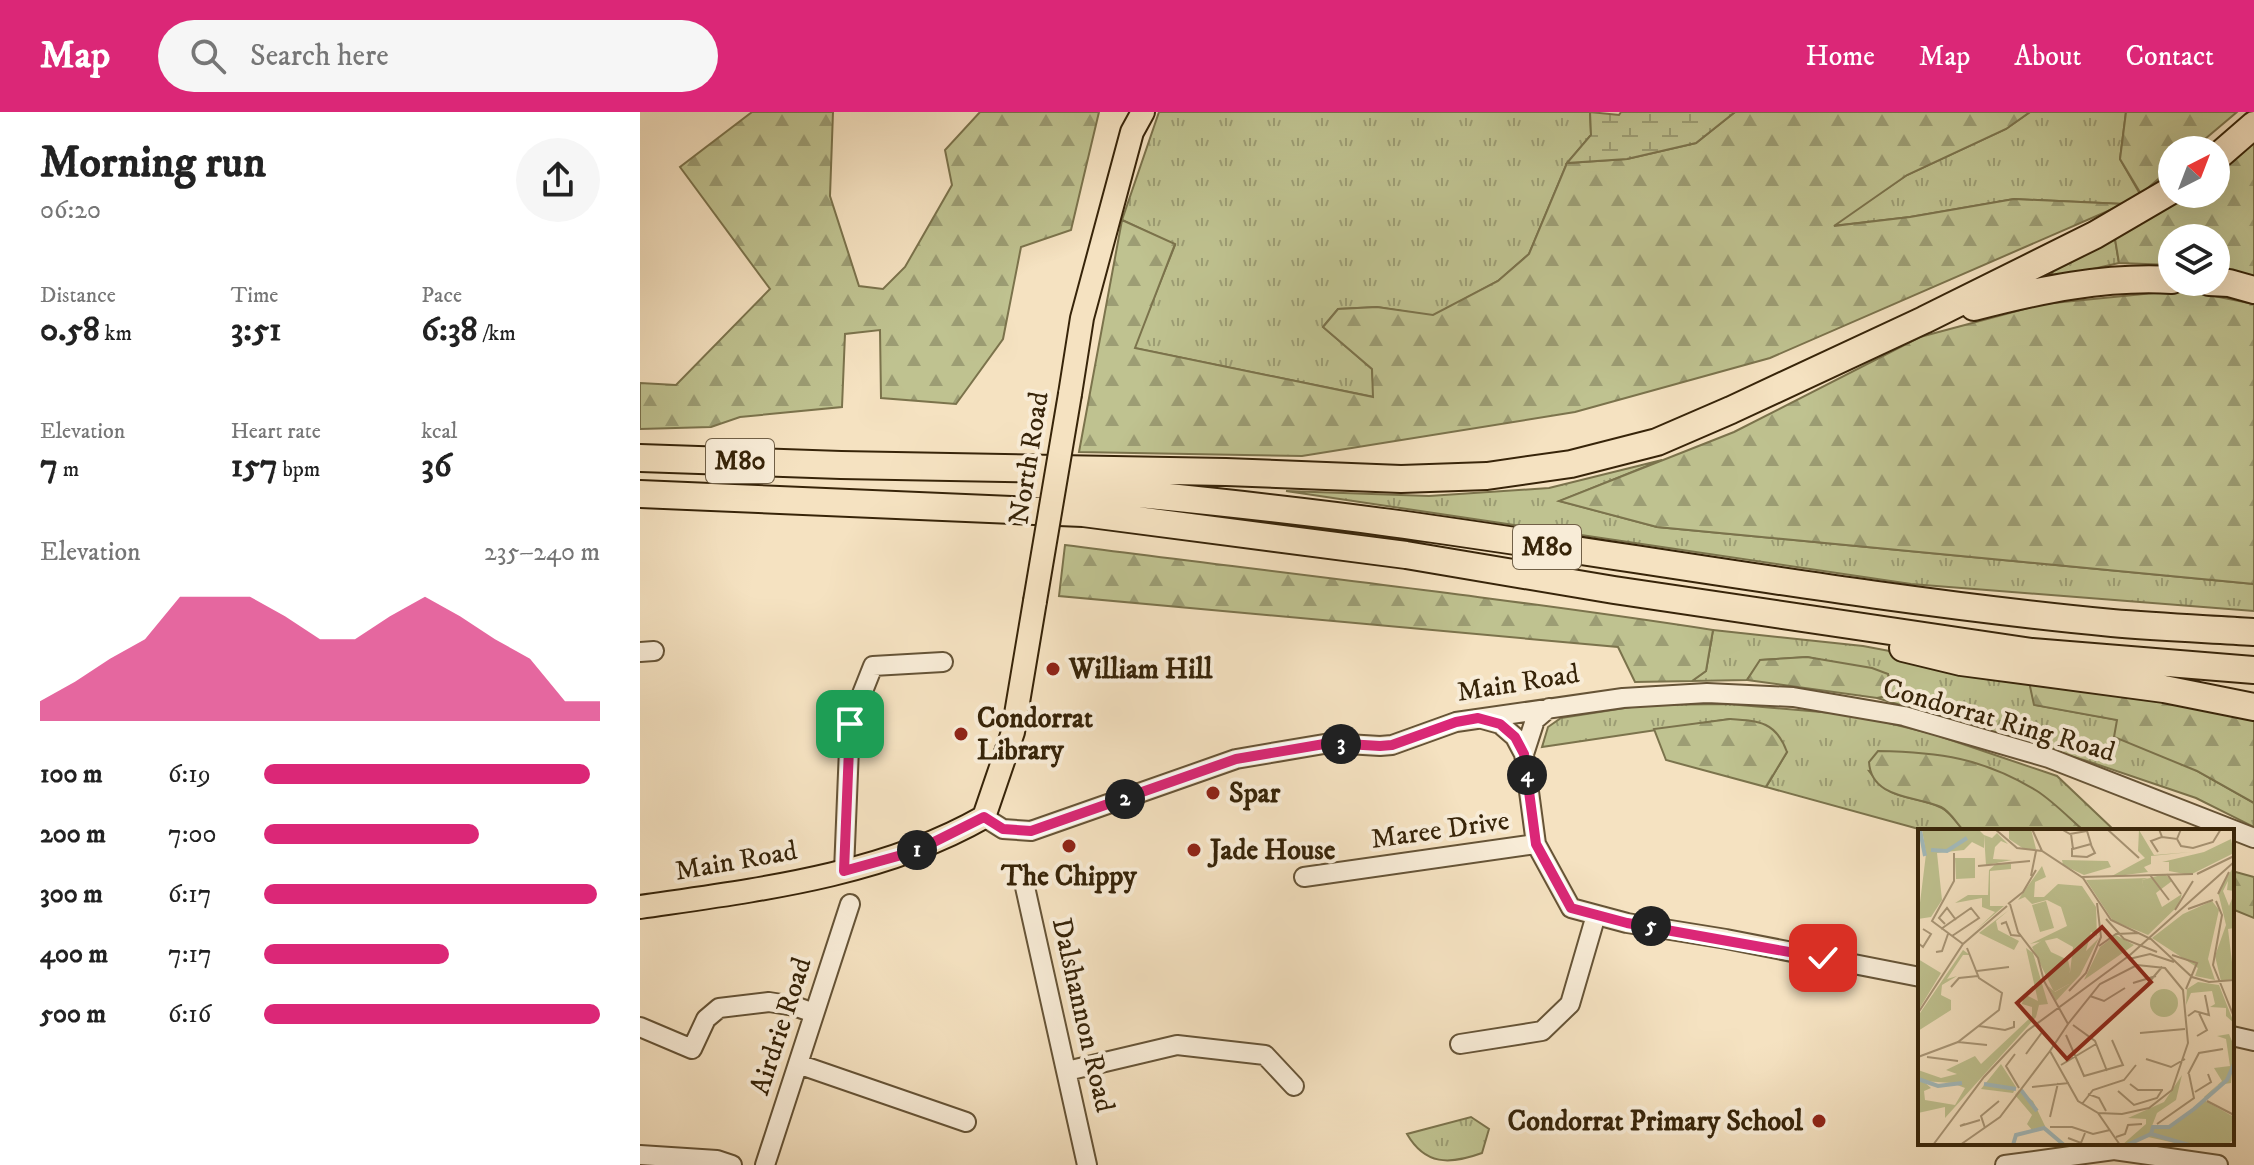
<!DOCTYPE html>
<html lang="en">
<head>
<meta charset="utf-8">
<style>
	:root { --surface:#fff; --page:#f6f6f6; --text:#222; --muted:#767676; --accent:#db2777 }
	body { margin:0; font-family:"IM FELL DW Pica",serif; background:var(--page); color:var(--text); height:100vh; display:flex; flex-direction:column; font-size:30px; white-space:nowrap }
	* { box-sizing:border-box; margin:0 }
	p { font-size:26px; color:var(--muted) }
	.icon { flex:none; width:44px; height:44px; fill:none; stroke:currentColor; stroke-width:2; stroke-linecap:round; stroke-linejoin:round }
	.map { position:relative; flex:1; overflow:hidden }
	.drawer { display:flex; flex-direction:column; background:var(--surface); width:640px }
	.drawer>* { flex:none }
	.needle { width:52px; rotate:42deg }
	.buttons { position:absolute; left:1518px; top:24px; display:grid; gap:16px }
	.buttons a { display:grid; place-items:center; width:72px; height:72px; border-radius:50%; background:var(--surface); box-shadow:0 8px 32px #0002; font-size:40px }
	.pin { position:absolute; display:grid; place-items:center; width:68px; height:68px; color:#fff; margin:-34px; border-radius:16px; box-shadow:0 4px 12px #0006 }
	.km { position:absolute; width:40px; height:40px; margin:-20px; border-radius:50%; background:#222; color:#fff; font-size:22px; line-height:40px; text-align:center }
	.round { display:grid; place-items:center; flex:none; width:84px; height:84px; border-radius:42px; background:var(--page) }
	.headline { display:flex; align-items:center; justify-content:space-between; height:136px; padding:0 40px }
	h1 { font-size:44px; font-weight:700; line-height:60px }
	.stats { display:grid; grid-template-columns:repeat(3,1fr); gap:12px; height:136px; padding:8px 40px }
	.stats div { display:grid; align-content:center }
	.stats b { font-size:34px; font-weight:700 }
	.stats small { font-size:22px; font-weight:400 }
	.stats p { font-size:22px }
	.chart { height:224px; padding:16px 40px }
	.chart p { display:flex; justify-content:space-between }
	.chart svg { width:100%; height:144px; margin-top:8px; fill:var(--accent); opacity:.7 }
	ul { padding:0 40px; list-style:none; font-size:26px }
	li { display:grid; grid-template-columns:128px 96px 1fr; align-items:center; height:60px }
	li i { height:20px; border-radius:10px; background:var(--accent) }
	header { display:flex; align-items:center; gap:48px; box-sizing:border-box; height:112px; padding:0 40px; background:var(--accent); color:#fff }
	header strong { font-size:38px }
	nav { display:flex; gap:44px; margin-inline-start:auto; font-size:28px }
	.search { width:560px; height:72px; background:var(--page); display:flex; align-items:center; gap:20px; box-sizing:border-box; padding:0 28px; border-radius:44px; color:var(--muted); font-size:30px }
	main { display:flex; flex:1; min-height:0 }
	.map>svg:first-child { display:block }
	.grass { fill:url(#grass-tufts); stroke:#7b734c; stroke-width:2 }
	.forest { fill:url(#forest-firs); stroke:#7b734c; stroke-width:2 }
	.wetland { fill:url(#wetland-marsh); stroke:#7b734c; stroke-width:2 }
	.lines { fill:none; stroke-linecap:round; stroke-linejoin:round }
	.minor-casing { stroke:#665437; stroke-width:22 }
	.major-casing { stroke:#372409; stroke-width:26 }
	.highway-casing { stroke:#372409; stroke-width:30 }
	.minor { stroke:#f8ecd7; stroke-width:18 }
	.major { stroke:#f5e2c1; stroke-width:22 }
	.highway { stroke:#f5e2c1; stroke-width:26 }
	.major-bridge-casing { stroke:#372409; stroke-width:26; stroke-linecap:butt }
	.major-bridge { stroke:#f5e2c1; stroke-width:22 }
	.route-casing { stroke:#fff; stroke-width:16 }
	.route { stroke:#db2777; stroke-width:10 }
	.poi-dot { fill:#8f2418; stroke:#f8ecd7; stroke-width:3 }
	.labels { text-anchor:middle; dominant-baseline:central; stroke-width:8; stroke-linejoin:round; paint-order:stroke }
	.shield { fill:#f8ecd7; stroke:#716047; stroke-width:2 }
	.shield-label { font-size:26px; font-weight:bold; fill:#372409 }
	.street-label { font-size:28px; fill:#372409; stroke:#f8ecd7 }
	.poi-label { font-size:28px; font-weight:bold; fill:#372409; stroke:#f8ecd7; text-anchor:start }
	.inset-river { fill:none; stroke:#a2bbbe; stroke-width:4 }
	.inset-road { fill:none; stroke:#a99677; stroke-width:2 }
	.view { fill:#8f2418; fill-opacity:0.15; stroke:#8f2418; stroke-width:4 }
	.inset-edge { fill:none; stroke:#372409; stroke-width:4 }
</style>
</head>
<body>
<header>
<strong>Map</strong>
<div class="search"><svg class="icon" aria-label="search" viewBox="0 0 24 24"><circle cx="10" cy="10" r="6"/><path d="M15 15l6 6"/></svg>Search here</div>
<nav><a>Home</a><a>Map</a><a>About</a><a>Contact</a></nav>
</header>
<main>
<section class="drawer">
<div class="headline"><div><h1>Morning run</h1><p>06:20</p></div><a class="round"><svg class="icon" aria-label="share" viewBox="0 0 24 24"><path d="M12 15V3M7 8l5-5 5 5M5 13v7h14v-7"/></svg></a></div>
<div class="stats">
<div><p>Distance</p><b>0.58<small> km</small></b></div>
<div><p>Time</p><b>3:51</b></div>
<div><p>Pace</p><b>6:38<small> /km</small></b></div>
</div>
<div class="stats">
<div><p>Elevation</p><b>7<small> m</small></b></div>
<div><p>Heart rate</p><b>157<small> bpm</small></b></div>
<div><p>kcal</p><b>36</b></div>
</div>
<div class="chart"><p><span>Elevation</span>235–240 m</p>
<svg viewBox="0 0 160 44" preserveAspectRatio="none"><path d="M0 44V38L10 32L20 25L30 19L40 6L50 6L60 6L70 12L80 19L90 19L100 12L110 6L120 12L130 19L140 25L150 38L160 38V44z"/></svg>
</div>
<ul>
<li><b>100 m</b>6:19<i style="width:97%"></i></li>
<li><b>200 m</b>7:00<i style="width:64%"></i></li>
<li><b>300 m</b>6:17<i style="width:99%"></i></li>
<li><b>400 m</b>7:17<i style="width:55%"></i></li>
<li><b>500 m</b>6:16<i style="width:100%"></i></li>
</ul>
</section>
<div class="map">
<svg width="1614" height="1053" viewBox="0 0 1614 1053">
	<defs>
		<pattern id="grass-tufts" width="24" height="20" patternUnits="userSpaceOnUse" patternTransform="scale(2)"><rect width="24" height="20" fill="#bfc290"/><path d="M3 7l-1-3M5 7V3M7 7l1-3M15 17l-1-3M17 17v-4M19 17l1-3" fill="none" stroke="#9c9d74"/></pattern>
		<pattern id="forest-firs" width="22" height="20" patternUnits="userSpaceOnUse" patternTransform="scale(2)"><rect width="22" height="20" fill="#bfc290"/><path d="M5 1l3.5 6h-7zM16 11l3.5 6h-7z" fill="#9c9d74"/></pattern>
		<pattern id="wetland-marsh" width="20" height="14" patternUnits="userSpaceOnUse" patternTransform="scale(2)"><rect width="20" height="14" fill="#bfc290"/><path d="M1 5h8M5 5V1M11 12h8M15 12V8" fill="none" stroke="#9c9d74"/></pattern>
	</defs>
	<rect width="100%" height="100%" fill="#f5e2c1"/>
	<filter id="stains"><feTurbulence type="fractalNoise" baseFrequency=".0025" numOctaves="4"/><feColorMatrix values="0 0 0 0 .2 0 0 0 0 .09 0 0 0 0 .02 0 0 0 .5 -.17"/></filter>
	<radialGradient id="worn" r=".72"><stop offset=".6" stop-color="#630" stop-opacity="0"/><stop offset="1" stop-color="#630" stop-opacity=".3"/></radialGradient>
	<!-- grass -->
	<path class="grass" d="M519 0H950L951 23 927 51 889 142 858 169 793 204 737 195 698 197 683 215 732 257 734 285 494 236 535 133 482 108Z
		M1390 0H1486L1480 47 1500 82 1532 55V61L1484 92 1374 87 1270 105 1192 114 1267 63 1366 17Z
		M1475 127 1479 151 1409 167 1416 154Z
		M1022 348 920 389 1017 415 1614 472V499L1271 472 646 379 789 384 909 376Z
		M1073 518 1223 534 1388 565 1395 593 1478 608 1557 659 1614 691V715L1556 686 1447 649 1237 586 1251 583 1248 562 1167 545 1121 548 1107 568 1052 569 1066 559Z
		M1088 592 1216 603 1293 622 1417 664 1475 719H1444L1398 680 1229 659C1252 692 1271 681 1302 696 1310 700 1318 712 1324 719H1286L1126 675 1147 640 1090 607 902 635 908 615 921 606 1004 593Z
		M831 1005 849 1017 842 1041C809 1053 785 1053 767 1022Z"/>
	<!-- forest -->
	<path class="forest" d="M112 0H193L190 84 219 174 243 177 265 155 312 73 305 38 340 0H459L431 118 381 135 363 227 316 292 241 286 240 218 205 222 202 295 100 305 71 315 0 317V271L36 273 130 177 40 55Z
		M1095 0H1390L1366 17 1267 63 1194 114 1270 105 1374 87 1484 92 1130 246 935 300 662 344 439 340 482 108 535 132 495 236 733 285 732 257 683 215 698 197 737 195 793 203 858 169 889 142 927 51 987 47 1056 31Z
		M1486 0H1597L1552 38H1532V55L1501 82 1480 47Z
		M1614 25V165L1576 156V126H1532V153L1479 151 1475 127 1543 82H1576V60Z
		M1544 178 1614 192V472L1017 415 919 389 1094 320 1280 225 1403 192Z
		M425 433C641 461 857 485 1073 518L1066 559 1052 569 995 570 978 535 419 484Z
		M1167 545 1232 556 1248 562 1251 583 1237 586 1107 568 1120 548Z
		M1388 565 1614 604V691L1557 659 1474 625 1477 608 1394 593Z
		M1090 607C1120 609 1136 610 1147 640L1126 675 1026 648 1014 617Z
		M1238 639C1299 640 1343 646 1397 679 1414 690 1429 706 1444 719H1324C1317 712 1310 699 1301 695 1276 684 1231 687 1229 650Z
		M1592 759 1614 765V806L1592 797Z"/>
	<!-- wetland -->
	<path class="wetland" d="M950 0 979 3 981 0H1095L1056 31 987 47 927 51 951 23Z"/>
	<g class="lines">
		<defs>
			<path id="minor" d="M0 540 14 539
				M842 607 860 612 875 625 884 642 896 732 931 796 987 811 1086 827 1280 865
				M884 642 895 608 909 596
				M344 705 363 717 391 719 596 647 690 631 740 634 752 633 816 610 983 586 1067 581 1153 585 1264 604 1409 646 1614 726
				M204 759 210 612 233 554 303 550
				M664 765 896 732
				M383 766 447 1053
				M0 915 52 937 66 907 79 896 129 890 154 894 174 901
				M1592 924 1614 929
				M820 932 902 919 930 892 956 803
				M158 952 326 1010
				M427 959 537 933 625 943 654 974
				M0 1043 77 1048 92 1053
				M125 1053 210 792
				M1365 1053 1474 1038 1578 1053"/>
			<path id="major" d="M430 282 442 206 492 20 503 0
				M0 795C116 778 241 764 344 705L373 620 395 489"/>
			<path id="highway" d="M1576 46 1614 13
				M1569 170 1589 171 1614 178
				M1334 195C1399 178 1465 164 1532 168
				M0 346 201 353 586 360 761 367 847 364 931 352 1017 330 1091 298 1284 208 1455 123 1532 78
				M395 372C514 383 633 395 751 411 991 444 1231 488 1472 511 1519 515 1567 517 1614 520
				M0 382 443 401 766 443 974 478 1392 540 1614 558
				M1263 536 1321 550 1524 577 1614 595"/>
		</defs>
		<!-- minor casing -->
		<use href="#minor" class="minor-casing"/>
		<!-- major casing -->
		<use href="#major" class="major-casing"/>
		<!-- highway casing -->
		<use href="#highway" class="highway-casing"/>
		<!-- minor -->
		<use href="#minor" class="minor"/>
		<!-- major -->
		<use href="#major" class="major"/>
		<!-- highway -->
		<use href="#highway" class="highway"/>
		<defs>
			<path id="major-bridge" d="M395 489 430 282"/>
		</defs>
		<!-- major-bridge casing -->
		<use href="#major-bridge" class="major-bridge-casing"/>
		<!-- major-bridge -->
		<use href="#major-bridge" class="major-bridge"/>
	</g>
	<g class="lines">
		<defs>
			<path id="route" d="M210 612 204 759 276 739 344 705 363 717 391 719 596 647 690 631 740 634 752 633 816 610 838 606 860 612 875 625 884 642 896 732 931 796 987 811 1183 846"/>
		</defs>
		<!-- route casing -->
		<use href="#route" class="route-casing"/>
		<!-- route -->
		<use href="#route" class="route"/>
	</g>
	<!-- markers -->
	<g class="poi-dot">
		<circle cx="413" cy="557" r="8"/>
		<circle cx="321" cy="622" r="8"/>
		<circle cx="573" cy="681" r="8"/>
		<circle cx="429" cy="734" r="8"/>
		<circle cx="554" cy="738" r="8"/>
		<circle cx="1179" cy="1009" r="8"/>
	</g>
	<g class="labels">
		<!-- shield labels -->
		<g class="shield">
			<rect x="66" y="327" width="68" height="44" rx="6"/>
			<rect x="873" y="413" width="68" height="44" rx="6"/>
		</g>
		<g class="shield-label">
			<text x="100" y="349">M80</text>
			<text x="907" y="435">M80</text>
		</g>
		<!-- street labels -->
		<g class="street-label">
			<text transform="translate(389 346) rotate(-81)">North Road</text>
			<text transform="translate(878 571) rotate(-9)">Main Road</text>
			<text transform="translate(1359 608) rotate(16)">Condorrat Ring Road</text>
			<text transform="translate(800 718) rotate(-8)">Maree Drive</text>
			<text transform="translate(96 749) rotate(-10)">Main Road</text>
			<text transform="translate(443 903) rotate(77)">Dalshannon Road</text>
			<text transform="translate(141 914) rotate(-72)">Airdrie Road</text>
		</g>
		<!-- poi labels -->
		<g class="poi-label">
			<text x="429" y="557">William Hill</text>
			<text x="337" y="606">Condorrat<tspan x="337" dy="32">Library</tspan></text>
			<text x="589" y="681">Spar</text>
			<text x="570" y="738">Jade House</text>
			<text x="429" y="764" text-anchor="middle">The Chippy</text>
			<text x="1163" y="1009" text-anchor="end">Condorrat Primary School</text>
		</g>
	</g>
	<!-- overview -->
	<g transform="translate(1278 717)">
		<rect width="316" height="316" fill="#f5e2c1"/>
		<path d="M4 0H60L66 6V19L54 13 46 21 19 24 24 71 13 88 0 90 8 25ZM247 45 254 52 238 64 244 78 264 65 260 77 230 106 223 103 231 90 224 51ZM128 72 136 99 122 103 114 76ZM126 110 133 123 150 131 152 140 151 155 136 163 114 118ZM0 130 23 144 0 182ZM232 174a14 14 0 1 1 28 0a14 14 0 1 1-28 0ZM83 235 98 258 95 264 63 260ZM264 246 258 271 239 284 234 297H251L286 271 316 288V309L310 316H266L230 308 204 316 228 295V290L210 289 246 273Z" fill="#bfc290"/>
		<path d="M91 0H113L118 20H106L91 10ZM221 1 236 26 273 23 233 27V35L226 38 230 43 192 48 227 29 220 22ZM79 4 90 15 83 12 77 18 75 30 94 31 68 36 66 6 74 9ZM313 10 316 24 272 46 251 42V33H244L286 23ZM144 31 190 32 193 38 166 46 145 36ZM79 34 93 35V40L72 42V77H86L58 101 77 83 64 78V69L37 74 50 66H70L71 41ZM124 37 128 48 117 53 116 68H126L140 55 164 57 178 78 179 107 173 103 168 122 181 109 162 146 138 172 130 157 137 163 151 155 145 152 152 143 155 118 139 109 112 115 149 97 143 78 129 71 114 75 107 68 100 71ZM316 37V62L309 61 310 52 305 62 311 77 316 65V99L310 100 316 150 303 152 297 127 308 96 300 63ZM230 49 224 51 235 95 223 103 195 92 168 51ZM294 72 301 81 290 130 297 151 277 147 280 139 234 109 265 85ZM91 81 78 92 80 101 101 112 96 121 61 104ZM198 106 216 116 166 151 182 118ZM108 119 115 124 130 175 121 176 118 188 27 289V278L0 284V241L23 249 39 245 28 241 57 227 63 235 114 187V178L104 175 106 165 120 172ZM5 252 34 254 47 259 37 276 7 271 6 262 13 259ZM45 121 52 126H45L29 150 39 147 24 156 23 166 33 171V181L0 202V187ZM280 153 301 156 316 194 308 187V179L292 178 297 175 294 162 273 164 268 176 269 160ZM311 205 316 217 313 254 300 256 287 269 286 268 304 252 296 239 312 237 308 210 299 207ZM101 261 115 272 127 297 114 301 109 295 114 286 97 266Z" fill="#bfc290" fill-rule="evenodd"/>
		<path d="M37 29H57V49L38 50ZM303 283 315 300 292 316 288 311 301 300 306 305 294 289Z" fill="#bfc290"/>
		<path class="inset-river" d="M2 1 7 27M13 21 29 22 49 9M0 250 20 257 44 254M66 255 98 260M103 261 119 282M233 305 235 298H251L276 280 309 251 316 235M95 316 98 306 126 299 146 316M209 316 233 305 271 316"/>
		<path class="inset-road" d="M77 0 99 19 124 22 165 49 193 91 233 110 274 148 291 153 316 151M114 0 124 22M143 0 152 5 169 2 173 15 155 20 153 5M189 0 221 29M244 8 259 10 263 0M259 10 263 17 275 19 295 13 303 0M154 19V27L169 28 177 24 173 16M240 23 233 12 244 8 241 0M36 24V52L14 92 45 115M60 37 112 32M249 45 263 65M279 45 316 27M232 46 251 71M113 47 118 22M164 48 275 45M300 65 311 43M298 72 304 86 295 136 316 188M90 75 105 63 118 41M92 75 100 103 120 129 126 152 150 195 132 222 160 272 180 284 202 316M270 80 295 71M257 81 275 52M188 90 206 110 239 123M27 95 21 89 29 79 38 91M83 95 88 93 93 106 103 107M23 100 53 79 61 89 34 107M0 114 5 118 13 105 5 100M181 117 198 105 221 104M18 123 24 122 30 105M254 126 279 134 268 160M211 130 232 125 256 133M59 142 91 138M215 154 238 147M33 158 41 149 60 147M151 162 168 144 183 108 179 74M220 166 244 138M172 167 186 172 207 159M0 184 45 115 89 77M270 187 277 182 291 186 287 166M150 195 182 155 219 136 247 139 265 161 270 214 254 261 231 279 204 285 180 284M155 196 177 212 189 242M61 197 87 201 96 198V192M222 204 267 200M148 206 166 247 205 236 194 211M279 207 289 201 281 184M40 213 69 216M97 225 88 237 101 259M108 225 125 202M0 228 40 213 81 181 84 164 61 149 49 119M9 228 40 232M228 230 253 238 267 230M143 236 178 215M270 245 281 224 305 220M212 255 220 261H245M114 258 151 254M200 262 216 276 239 269 244 261M277 263 293 253 290 245M170 265 181 269 188 282M289 272 316 286M164 275 175 261 206 251 218 236M132 288 140 254M47 295 42 297 62 291M239 295 276 269 271 245M132 298H154L175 305 192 301M67 299 63 287 81 272M198 308 207 305 210 296 224 295M150 309 163 314 167 304M15 316 66 248 109 202 212 126 316 33M42 316 82 288 132 222"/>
		<path class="view" d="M184 98 233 153 149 230 99 174Z"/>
		<rect width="316" height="316" class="inset-edge"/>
	</g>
	<rect width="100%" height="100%" filter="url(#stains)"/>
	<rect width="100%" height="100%" fill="url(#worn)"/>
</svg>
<div class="buttons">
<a><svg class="needle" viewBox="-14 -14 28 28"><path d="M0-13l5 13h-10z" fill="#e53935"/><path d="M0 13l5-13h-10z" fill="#767676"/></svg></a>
<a><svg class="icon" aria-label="layers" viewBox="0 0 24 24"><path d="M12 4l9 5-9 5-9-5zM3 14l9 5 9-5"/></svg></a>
</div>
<div class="pin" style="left:210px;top:612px;background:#1e9e55"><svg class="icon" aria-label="arrive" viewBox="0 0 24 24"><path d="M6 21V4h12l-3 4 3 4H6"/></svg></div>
<div class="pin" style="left:1183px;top:846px;background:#d93025"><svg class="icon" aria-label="check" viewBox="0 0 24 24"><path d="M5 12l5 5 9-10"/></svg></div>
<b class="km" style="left:277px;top:738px">1</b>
<b class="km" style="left:485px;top:687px">2</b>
<b class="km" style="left:701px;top:632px">3</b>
<b class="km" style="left:887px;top:663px">4</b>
<b class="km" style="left:1011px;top:814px">5</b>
</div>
</main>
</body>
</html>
